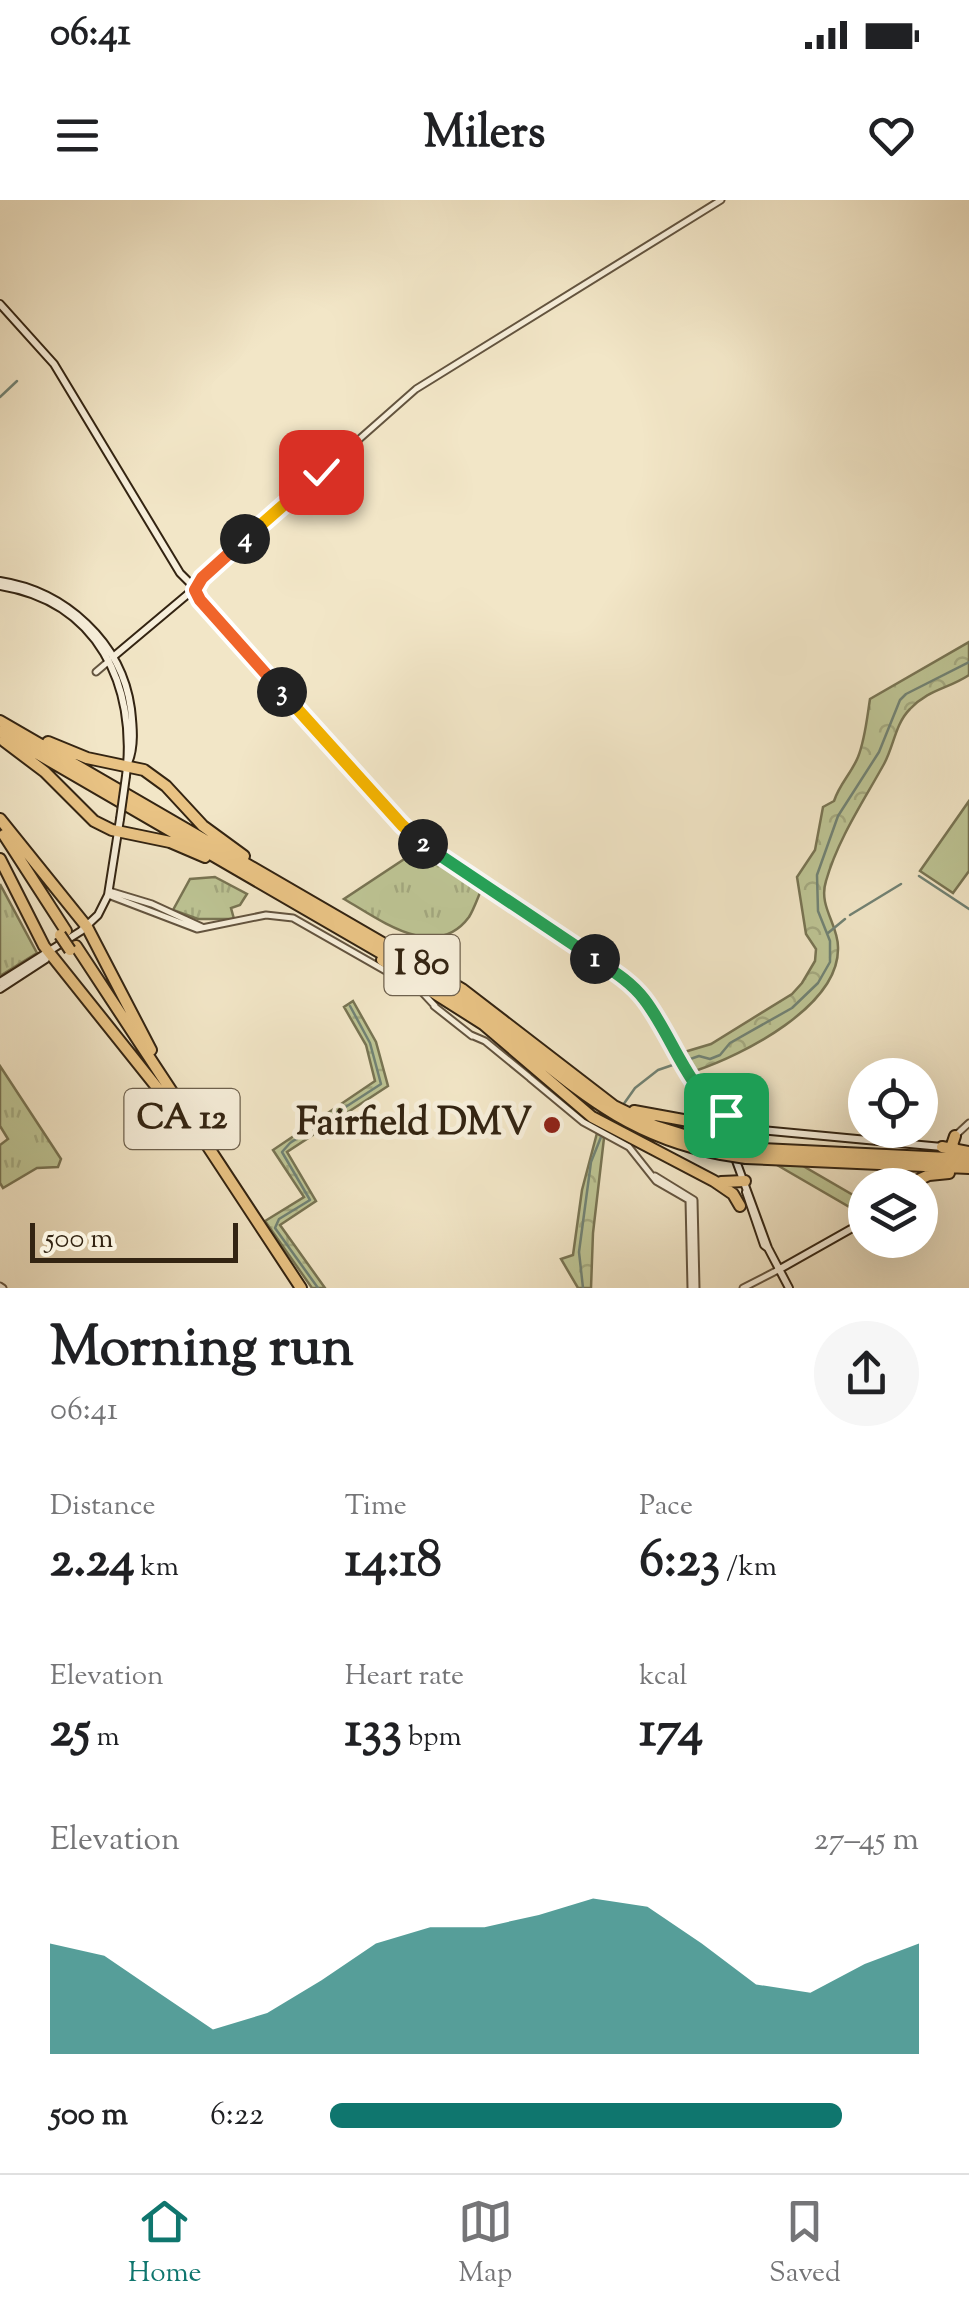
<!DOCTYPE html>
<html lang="en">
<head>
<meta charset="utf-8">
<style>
	:root { --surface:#fff; --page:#f6f6f6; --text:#202124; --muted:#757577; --line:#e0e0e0; --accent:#0f766e }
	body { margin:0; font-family:"Sorts Mill Goudy",serif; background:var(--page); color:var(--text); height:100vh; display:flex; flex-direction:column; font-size:38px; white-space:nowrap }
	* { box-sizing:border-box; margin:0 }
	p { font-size:32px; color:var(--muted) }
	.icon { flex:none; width:55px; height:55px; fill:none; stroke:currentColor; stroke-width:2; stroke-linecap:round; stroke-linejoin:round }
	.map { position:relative; height:1088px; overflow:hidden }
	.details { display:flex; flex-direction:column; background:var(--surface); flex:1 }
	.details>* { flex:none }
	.tools { position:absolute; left:848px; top:858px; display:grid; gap:20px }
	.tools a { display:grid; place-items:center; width:90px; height:90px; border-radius:50%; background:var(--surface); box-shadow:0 10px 40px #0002; font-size:50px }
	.scale { position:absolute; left:30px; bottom:25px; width:208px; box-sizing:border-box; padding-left:10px; border:5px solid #332412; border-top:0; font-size:28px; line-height:35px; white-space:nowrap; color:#332412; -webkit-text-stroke:8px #f7efdb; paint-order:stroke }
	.pin { position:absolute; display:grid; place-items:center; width:85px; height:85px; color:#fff; margin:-42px; border-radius:20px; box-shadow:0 5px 15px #0006 }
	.km { position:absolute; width:50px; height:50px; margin:-25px; border-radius:50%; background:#222; color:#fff; font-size:28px; line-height:50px; text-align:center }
	.round { display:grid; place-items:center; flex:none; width:105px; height:105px; border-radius:52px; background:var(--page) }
	.head { display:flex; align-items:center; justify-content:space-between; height:170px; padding:0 50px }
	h1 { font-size:55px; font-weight:800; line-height:75px }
	.stats { display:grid; grid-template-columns:repeat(3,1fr); gap:15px; height:170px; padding:10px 50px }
	.stats div { display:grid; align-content:center }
	.stats b { font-size:50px; font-weight:800 }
	.stats small { font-size:28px; font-weight:400 }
	.stats p { font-size:28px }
	.chart { height:280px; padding:20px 50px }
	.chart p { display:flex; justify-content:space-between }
	.chart svg { width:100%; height:180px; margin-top:10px; fill:var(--accent); opacity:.7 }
	ul { padding:0 50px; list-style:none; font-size:32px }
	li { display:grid; grid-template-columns:160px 120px 1fr; align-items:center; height:75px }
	li i { height:25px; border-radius:12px; background:var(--accent) }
	.status { display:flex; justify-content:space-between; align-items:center; height:70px; padding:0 50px; background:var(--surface); direction:ltr }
	.status svg { height:28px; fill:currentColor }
	header { display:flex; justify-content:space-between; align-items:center; height:130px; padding:0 50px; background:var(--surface); font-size:45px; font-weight:800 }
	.menu { display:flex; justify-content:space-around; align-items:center; height:140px; border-top:2px solid var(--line); background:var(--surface); font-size:28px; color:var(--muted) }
	.menu a { display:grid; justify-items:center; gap:5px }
	.menu .on { color:var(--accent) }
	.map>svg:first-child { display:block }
	.grass { fill:url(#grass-tufts); stroke:#787453; stroke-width:2.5 }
	.forest { fill:url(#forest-crowns); stroke:#787453; stroke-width:2.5 }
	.wetland { fill:url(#wetland-marsh); stroke:#787453; stroke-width:2.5 }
	.park { fill:#bdc494; stroke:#787453; stroke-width:2.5 }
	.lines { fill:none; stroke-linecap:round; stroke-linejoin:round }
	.stream { stroke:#718274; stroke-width:2.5 }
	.tertiary-casing { stroke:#63543f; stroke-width:9 }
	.secondary-casing { stroke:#332412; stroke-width:10 }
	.motorway-casing { stroke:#332412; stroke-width:14 }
	.tertiary { stroke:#f7efdb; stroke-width:5 }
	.secondary { stroke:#f7efdb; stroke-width:6 }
	.motorway { stroke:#e9c384; stroke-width:10 }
	.secondary-bridge-casing { stroke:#332412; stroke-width:10; stroke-linecap:butt }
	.motorway-bridge-casing { stroke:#332412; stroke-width:14; stroke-linecap:butt }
	.secondary-bridge { stroke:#f7efdb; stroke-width:6 }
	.motorway-bridge { stroke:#e9c384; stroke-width:10 }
	.split-1-casing { stroke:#fff; stroke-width:20 }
	.split-2-casing { stroke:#fff; stroke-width:20 }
	.split-3-casing { stroke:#fff; stroke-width:20 }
	.split-4-casing { stroke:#fff; stroke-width:20 }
	.split-5-casing { stroke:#fff; stroke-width:20 }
	.split-1 { stroke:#22a559; stroke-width:12 }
	.split-2 { stroke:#22a559; stroke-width:12 }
	.split-3 { stroke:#f5b400; stroke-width:12 }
	.split-4 { stroke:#f0652b; stroke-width:12 }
	.split-5 { stroke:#f5b400; stroke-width:12 }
	.poi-dot { fill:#8f2418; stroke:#f7efdb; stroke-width:4 }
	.labels { text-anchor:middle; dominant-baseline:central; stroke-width:10; stroke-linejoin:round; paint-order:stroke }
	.shield { fill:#f7efdb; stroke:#6e614e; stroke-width:2.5 }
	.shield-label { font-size:35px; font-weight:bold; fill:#332412 }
	.poi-label { font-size:38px; font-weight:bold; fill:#332412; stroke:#f7efdb; text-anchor:end }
</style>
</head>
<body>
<div class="status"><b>06:41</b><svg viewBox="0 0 49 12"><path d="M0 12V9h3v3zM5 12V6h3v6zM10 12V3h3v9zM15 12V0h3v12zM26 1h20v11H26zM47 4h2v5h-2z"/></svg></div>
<header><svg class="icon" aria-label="menu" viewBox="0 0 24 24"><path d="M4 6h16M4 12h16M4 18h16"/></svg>Milers<svg class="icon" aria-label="heart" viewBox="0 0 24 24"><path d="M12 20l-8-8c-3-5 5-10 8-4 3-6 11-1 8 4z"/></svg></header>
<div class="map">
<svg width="969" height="1088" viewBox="0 0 969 1088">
	<defs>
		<pattern id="grass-tufts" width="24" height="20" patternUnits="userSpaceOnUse" patternTransform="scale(2.5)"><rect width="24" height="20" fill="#bdc494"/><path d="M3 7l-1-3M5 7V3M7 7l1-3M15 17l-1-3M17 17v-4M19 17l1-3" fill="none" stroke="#a3a87f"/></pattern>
		<pattern id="forest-crowns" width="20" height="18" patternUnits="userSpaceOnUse" patternTransform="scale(2.5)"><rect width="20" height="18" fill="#bdc494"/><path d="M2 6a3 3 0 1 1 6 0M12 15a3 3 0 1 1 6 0" fill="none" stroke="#a3a87f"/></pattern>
		<pattern id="wetland-marsh" width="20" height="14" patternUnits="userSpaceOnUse" patternTransform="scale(2.5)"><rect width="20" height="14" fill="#bdc494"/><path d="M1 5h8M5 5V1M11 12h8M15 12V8" fill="none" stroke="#a3a87f"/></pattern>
	</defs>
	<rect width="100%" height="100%" fill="#f2e6c7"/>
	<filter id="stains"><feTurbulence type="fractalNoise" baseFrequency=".002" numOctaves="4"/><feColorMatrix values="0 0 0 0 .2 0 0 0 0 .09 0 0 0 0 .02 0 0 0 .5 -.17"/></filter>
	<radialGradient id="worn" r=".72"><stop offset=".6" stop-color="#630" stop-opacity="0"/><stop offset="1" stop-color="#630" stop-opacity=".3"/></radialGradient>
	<!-- grass -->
	<path class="grass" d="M421 648 482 688C478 697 474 709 469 717 435 763 379 719 344 699Z
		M215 677 247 694 240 705 231 708 234 719H198L173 710 190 679Z
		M0 684 37 753 0 776Z
		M0 866 61 959 58 967 37 968 3 988 0 983V945L8 939 0 926Z"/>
	<!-- forest -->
	<path class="forest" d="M969 442V475C948 489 929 489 910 509 895 524 894 546 884 564 863 602 838 639 826 681 818 706 838 724 838 747 840 806 743 855 695 871L681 853 711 844 792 794 802 783 815 761 816 749 806 734 797 677 815 650 823 607 834 601C840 583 851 574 858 557 865 540 867 518 870 499Z
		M597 933 604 938 593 1033 591 1088H578L561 1059 573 1055 582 990Z"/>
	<!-- wetland -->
	<path class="wetland" d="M353 801 376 842 388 886 287 952 316 1001 280 1025 325 1088H312L265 1021 304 997 273 950 375 881 366 845 344 807Z"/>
	<!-- park -->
	<path class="park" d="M969 601V671L953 693 920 671Z
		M777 965 803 966 865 1002V1016Z"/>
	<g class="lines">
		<!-- stream -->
		<path class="stream" d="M0 197 17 181
			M919 676 969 709
			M850 715 901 684
			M828 733 845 719
			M623 905 635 888 658 870 699 856 710 859 720 855 730 843 792 808 818 783 830 762V741L818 711 817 675 838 616 879 552 900 500 906 494 969 462
			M318 1088 275 1028 279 1019 310 1000 282 952 290 943 381 884 370 843 350 806
			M583 1088 579 1052 591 962 605 927"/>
		<defs>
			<path id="tertiary" d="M195 388 202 378 416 189 721 0
				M96 472 109 461
				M109 691 152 704 202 727
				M108 695 197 729 266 715 293 718 421 791 435 806
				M434 806 472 836
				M471 835 485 841 529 877
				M530 878 583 922 629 947 656 981 689 1000 691 1088
				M956 935 969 923
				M655 976 694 1000 696 1088
				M0 1086 3 1088
				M743 1088 778 1070"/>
			<path id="secondary" d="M0 104 54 164 180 373 190 383
				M0 381C65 391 122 442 131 509 133 527 135 547 128 563
				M0 386C98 402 137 485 126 576
				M195 390 200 400 410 634 618 774C670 813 695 889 725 944
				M113 457 188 394
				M0 782 81 731 98 715 108 695 120 619
				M0 789 46 759 48 754
				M709 900 748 927
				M718 926 942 947
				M735 958 768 1048 789 1088
				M896 985 900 978 905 985
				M746 992 764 1045 768 1048
				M778 1070 865 1021"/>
			<path id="motorway" d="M0 521 462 789 614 906 655 926 713 944
				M0 532 455 796C552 859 599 931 721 954
				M4 541 45 572 94 621 112 630 170 642 205 657
				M48 542 87 558 144 570 166 586 203 626 244 656
				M0 619 87 727 151 850
				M4 635 66 731
				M0 659 44 746 179 915
				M76 746 301 1088
				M382 760 483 824 592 917 714 981 733 994 740 1006
				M634 911 716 926
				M955 936 952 945 956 950
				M942 947 969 952
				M740 948 969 959
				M746 958 969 968
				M721 982 745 981
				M907 985 929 975 949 973"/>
		</defs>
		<!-- tertiary casing -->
		<use href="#tertiary" class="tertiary-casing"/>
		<!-- secondary casing -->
		<use href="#secondary" class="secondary-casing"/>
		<!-- motorway casing -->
		<use href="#motorway" class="motorway-casing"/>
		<!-- tertiary -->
		<use href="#tertiary" class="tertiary"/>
		<!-- secondary -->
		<use href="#secondary" class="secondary"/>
		<!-- motorway -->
		<use href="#motorway" class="motorway"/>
		<defs>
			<path id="secondary-bridge" d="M120 619 126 576"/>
			<path id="motorway-bridge" d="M60 735 70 750
				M713 944 740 948
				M721 954 746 958"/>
		</defs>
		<!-- secondary-bridge casing -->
		<use href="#secondary-bridge" class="secondary-bridge-casing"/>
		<!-- motorway-bridge casing -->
		<use href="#motorway-bridge" class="motorway-bridge-casing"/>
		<!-- secondary-bridge -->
		<use href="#secondary-bridge" class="secondary-bridge"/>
		<!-- motorway-bridge -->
		<use href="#motorway-bridge" class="motorway-bridge"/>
	</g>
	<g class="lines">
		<defs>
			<path id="split-1" d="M595 759C613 771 631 782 644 799 672 835 687 890 726 915"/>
			<path id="split-2" d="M423 644 595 759"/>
			<path id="split-3" d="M282 492 402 625 423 644"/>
			<path id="split-4" d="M245 339 202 378 195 390 200 400 282 492"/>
			<path id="split-5" d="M245 339 321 272"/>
		</defs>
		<!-- split-1 casing -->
		<use href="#split-1" class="split-1-casing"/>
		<!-- split-2 casing -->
		<use href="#split-2" class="split-2-casing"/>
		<!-- split-3 casing -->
		<use href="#split-3" class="split-3-casing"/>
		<!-- split-4 casing -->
		<use href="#split-4" class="split-4-casing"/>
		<!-- split-5 casing -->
		<use href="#split-5" class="split-5-casing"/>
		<!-- split-1 -->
		<use href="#split-1" class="split-1"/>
		<!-- split-2 -->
		<use href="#split-2" class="split-2"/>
		<!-- split-3 -->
		<use href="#split-3" class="split-3"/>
		<!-- split-4 -->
		<use href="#split-4" class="split-4"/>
		<!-- split-5 -->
		<use href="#split-5" class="split-5"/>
	</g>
	<!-- markers -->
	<circle class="poi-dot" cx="552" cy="925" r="10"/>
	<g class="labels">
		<!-- shield labels -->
		<g class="shield">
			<rect x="384.5" y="735" width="75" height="60" rx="8"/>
			<rect x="124.5" y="889" width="115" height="60" rx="8"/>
		</g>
		<g class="shield-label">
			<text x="422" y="765">I 80</text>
			<text x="182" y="919">CA 12</text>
		</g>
		<!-- poi labels -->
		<g class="poi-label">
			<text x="532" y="925">Fairfield DMV</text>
		</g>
	</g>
	<rect width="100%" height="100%" filter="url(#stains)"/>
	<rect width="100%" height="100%" fill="url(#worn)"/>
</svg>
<div class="tools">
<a><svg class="icon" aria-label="locate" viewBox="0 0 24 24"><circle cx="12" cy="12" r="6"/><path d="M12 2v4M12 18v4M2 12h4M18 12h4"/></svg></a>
<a><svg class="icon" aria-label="layers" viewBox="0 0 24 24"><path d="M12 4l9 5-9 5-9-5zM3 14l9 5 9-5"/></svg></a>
</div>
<div class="scale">500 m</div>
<div class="pin" style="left:726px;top:915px;background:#1e9e55"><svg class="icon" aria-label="arrive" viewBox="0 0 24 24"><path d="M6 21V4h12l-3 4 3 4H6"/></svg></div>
<div class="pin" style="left:321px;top:272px;background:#d93025"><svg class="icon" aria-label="check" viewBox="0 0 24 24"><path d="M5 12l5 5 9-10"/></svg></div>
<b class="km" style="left:595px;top:759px">1</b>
<b class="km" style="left:423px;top:644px">2</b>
<b class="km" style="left:282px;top:492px">3</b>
<b class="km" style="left:245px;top:339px">4</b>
</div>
<section class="details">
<div class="head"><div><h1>Morning run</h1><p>06:41</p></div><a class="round"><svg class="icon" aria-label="share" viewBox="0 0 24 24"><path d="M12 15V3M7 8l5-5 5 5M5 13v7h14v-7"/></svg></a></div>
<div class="stats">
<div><p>Distance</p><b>2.24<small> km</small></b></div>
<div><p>Time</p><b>14:18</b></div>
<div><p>Pace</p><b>6:23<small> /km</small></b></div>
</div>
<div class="stats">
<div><p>Elevation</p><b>25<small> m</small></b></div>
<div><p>Heart rate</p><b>133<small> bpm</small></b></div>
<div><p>kcal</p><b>174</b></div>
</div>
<div class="chart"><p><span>Elevation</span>27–45 m</p>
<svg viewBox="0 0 160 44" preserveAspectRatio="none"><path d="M0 44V17L10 20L20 29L30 38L40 34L50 26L60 17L70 13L80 13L90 10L100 6L110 8L120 17L130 27L140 29L150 22L160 17V44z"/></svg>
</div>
<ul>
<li><b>500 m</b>6:22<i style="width:87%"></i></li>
</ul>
</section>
<nav class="menu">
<a class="on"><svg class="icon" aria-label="home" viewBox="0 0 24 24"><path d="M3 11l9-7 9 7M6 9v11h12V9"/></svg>Home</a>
<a><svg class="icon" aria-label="map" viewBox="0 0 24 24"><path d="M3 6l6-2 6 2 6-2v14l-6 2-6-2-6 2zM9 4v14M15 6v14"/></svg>Map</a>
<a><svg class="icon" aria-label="saved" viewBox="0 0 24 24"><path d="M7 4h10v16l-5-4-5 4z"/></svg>Saved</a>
</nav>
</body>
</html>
